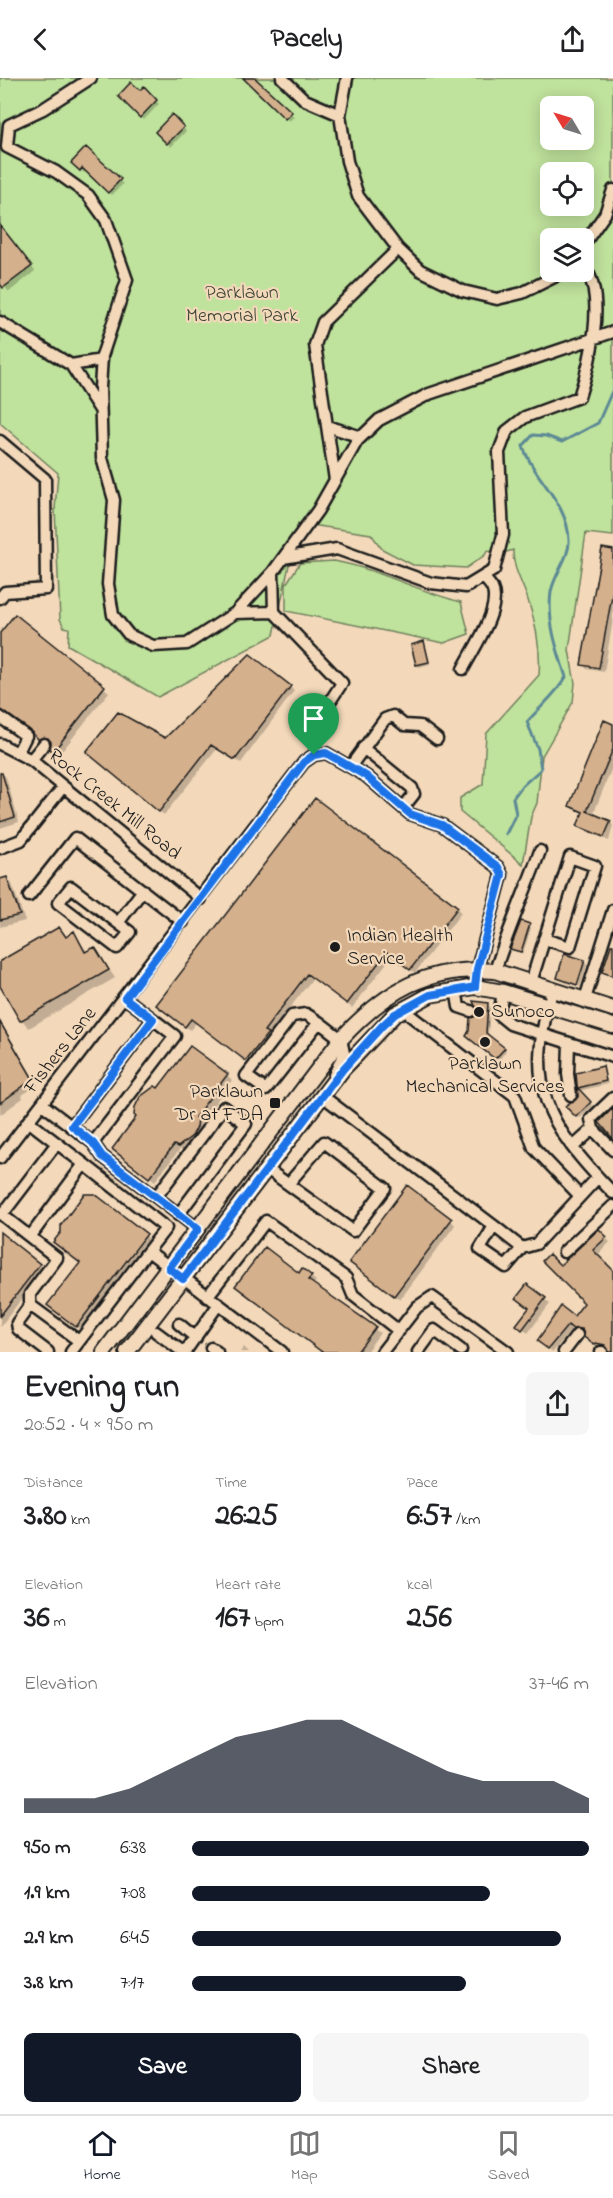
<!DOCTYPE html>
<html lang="en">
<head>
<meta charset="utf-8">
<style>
	:root { --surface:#fff; --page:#f6f6f6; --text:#202124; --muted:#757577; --line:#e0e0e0; --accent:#111827 }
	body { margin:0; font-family:"Indie Flower",sans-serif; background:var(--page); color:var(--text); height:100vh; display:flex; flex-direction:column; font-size:22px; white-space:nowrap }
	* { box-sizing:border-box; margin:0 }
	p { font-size:20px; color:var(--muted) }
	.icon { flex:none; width:33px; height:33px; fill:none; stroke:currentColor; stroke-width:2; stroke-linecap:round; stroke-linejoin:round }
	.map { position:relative; height:1274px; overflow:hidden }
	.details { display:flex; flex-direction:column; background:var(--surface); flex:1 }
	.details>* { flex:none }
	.needle { width:39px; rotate:308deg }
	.buttons { position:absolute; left:540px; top:18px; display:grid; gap:12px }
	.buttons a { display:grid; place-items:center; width:54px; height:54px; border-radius:9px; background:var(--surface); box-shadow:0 3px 15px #0003; font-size:30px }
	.pin { position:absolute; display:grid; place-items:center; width:51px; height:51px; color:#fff; margin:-62px -26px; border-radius:50% 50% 50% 0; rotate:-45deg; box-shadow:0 0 6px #0007 }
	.pin .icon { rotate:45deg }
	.round { display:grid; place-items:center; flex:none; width:63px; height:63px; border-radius:9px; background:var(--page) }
	.overview { display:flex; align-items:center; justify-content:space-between; height:102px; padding:0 24px }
	h1 { font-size:33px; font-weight:700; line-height:45px }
	.figures { display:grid; grid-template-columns:repeat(3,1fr); gap:9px; height:102px; padding:6px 24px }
	.figures div { display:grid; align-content:center }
	.figures b { font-size:30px; font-weight:700 }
	.figures small { font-size:16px; font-weight:400 }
	.figures p { font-size:16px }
	.chart { height:168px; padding:12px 24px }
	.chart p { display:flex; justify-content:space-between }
	.chart svg { width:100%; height:108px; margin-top:6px; fill:var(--accent); opacity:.7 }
	.action { display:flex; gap:12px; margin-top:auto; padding:12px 24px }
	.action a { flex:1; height:69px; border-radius:9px; background:var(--accent); color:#fff; font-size:24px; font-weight:700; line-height:69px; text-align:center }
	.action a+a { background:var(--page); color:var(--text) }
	ul { padding:0 24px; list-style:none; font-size:20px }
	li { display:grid; grid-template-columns:96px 72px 1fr; align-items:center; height:45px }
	li i { height:15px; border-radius:8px; background:var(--accent) }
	header { display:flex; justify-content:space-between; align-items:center; height:78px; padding:0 24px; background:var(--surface); font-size:27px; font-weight:700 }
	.tab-bar { display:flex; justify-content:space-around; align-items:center; height:84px; border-top:2px solid var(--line); background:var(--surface); font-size:16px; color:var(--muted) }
	.tab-bar a { display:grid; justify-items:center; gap:3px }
	.tab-bar .active { color:var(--accent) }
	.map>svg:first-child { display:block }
	.green { fill:#bfe29c; stroke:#6e7f5c; stroke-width:1.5; fill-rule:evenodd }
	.shadow { fill:#0003 }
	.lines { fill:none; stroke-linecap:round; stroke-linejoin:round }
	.stream { stroke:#5c8995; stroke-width:3 }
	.building { fill:#d5b08d; stroke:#1c1c1c; stroke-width:1.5 }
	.minor-tunnel { stroke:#c8b39a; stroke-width:10; stroke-dasharray:10 5; stroke-linecap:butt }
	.minor-casing { stroke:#1c1c1c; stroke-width:15 }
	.major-casing { stroke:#1c1c1c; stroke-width:18 }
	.minor { stroke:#f3d9ba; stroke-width:10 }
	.major { stroke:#f3d9ba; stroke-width:14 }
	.route-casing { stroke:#fff; stroke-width:12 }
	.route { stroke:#1a73e8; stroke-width:8 }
	.poi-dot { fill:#1c1c1c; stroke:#f3d9ba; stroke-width:2 }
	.labels { text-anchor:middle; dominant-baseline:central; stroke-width:4.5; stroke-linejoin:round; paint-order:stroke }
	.park-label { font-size:20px; fill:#3d4436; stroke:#f3d9ba }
	.street-label { font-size:20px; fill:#1c1c1c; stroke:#f3d9ba }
	.poi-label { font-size:20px; fill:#1c1c1c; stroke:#f3d9ba; text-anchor:start }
</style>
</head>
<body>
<header><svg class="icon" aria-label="back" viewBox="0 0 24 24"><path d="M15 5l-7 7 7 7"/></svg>Pacely<svg class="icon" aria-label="share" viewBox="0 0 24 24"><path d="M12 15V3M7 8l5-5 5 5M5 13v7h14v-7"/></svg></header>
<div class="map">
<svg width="613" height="1274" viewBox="0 0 613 1274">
	<rect width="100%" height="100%" fill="#f3d9ba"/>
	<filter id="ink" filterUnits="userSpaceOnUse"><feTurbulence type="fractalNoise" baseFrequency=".0167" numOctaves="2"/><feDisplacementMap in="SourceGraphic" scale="12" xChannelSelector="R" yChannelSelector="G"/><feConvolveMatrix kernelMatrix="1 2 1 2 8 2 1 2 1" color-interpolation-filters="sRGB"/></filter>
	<g filter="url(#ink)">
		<!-- green -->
		<path class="green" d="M0 0H613V458L586 455 569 572 575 605 573 624 542 678 537 725 531 739 523 786 460 734V720L483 706 486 656 539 597C541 572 536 546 528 522 523 506 512 489 513 472L503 475 487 473 485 477 466 490 413 487 382 471 371 456 298 445 274 557 158 619 68 567 69 550 64 549 60 541 55 431 58 395 0 345ZM550 28H584V62H550ZM550 94H584V128H550ZM550 160H584V194H550Z
			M334 483C378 491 417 513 461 524L469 556 444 565 286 533V506L300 485Z"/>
		<!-- shadow -->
		<path class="shadow" d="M246 0H254L294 39 289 43Z
			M144 10 159 26 144 42 120 18 140 14Z
			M172 38 186 53 171 69 157 54Z
			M87 71 123 106 112 117 87 92 84 95 73 85Z
			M0 148 35 193 9 214 0 203Z
			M613 473V542L604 594 587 591 583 587Z
			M15 538 109 614 59 677 51 670 53 664 44 666 34 655 0 629V557Z
			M423 565 430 586 419 589 417 587Z
			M290 609 294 613 241 685 217 671 164 737 93 679 165 661Z
			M613 647V687L593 737 613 747 609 763 584 752 579 747 583 736 571 728Z
			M0 693 6 699 19 744 0 750Z
			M7 800 12 806 25 843 0 849V803Z
			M457 830 461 835 415 895 392 878 352 930 313 900 268 958 271 961 252 987 196 945 190 952 163 932Z
			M529 847 531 850 523 875 514 873 512 871Z
			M59 850 68 860 74 855 88 875 95 871 115 900 29 950 22 942 0 905V884Z
			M584 884 587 887 580 909 558 900Z
			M487 926 490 929 488 959 506 973 499 982 470 960Z
			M0 943 38 1007 22 1017 23 1020 0 1037Z
			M602 989 608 1006 579 1013 577 996Z
			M227 997 232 1002 200 1045 203 1048 202 1054 197 1063 183 1073 180 1071 155 1103 119 1076 138 1039 158 1013Z
			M579 1014 593 1028 580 1040 568 1028 580 1020Z
			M94 1118 151 1162 82 1253 54 1232 81 1185 62 1154Z
			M451 1142 455 1147 400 1222 356 1189Z
			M599 1153 610 1164 597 1178 613 1195V1274L601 1268 599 1271 584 1255 573 1250 553 1274 543 1267 574 1240 586 1225 560 1190Z
			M0 1156 44 1192 0 1249Z
			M299 1197 311 1199 316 1203 313 1207 380 1255 366 1274H322Z
			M545 1222 550 1226 528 1255 518 1247Z
			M244 1269 249 1274H240Z"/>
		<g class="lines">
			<!-- stream -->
			<path class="stream" d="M506 756 516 736 513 720 521 709 541 691 538 671 527 644C540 629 556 616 566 599 557 572 547 543 551 514 554 496 570 479 569 462 568 424 533 400 523 368L533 357 546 358 562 364 598 345 613 311"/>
		</g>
		<!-- building -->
		<path class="building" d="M243 0H255L292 34 285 41Z
			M131 4 140 12 144 8 157 22 140 40 118 18Z
			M172 36 184 49 167 66 155 54Z
			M86 69 121 101 108 115 82 90 80 93 71 85Z
			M0 147 32 188 3 210 0 206Z
			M602 470 613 472V512L599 590 581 587Z
			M15 536 105 608 53 674 50 671 51 664 48 660 38 661 30 652 0 631V555Z
			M424 563 429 584 416 587 411 567Z
			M250 576 291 608 235 682 211 667 159 734 86 674 118 634 165 660Z
			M604 642 613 646V671L587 733 611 743 604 759 577 748 583 734 569 728Z
			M0 695H2L15 739 0 744Z
			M315 720 458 829 410 892 387 874 347 926 307 896 264 953 268 955 246 983 191 941 185 949 156 927Z
			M7 799 20 837 0 842V801Z
			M521 843 530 846 521 874 510 871Z
			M59 849 66 859 74 853 85 874 95 869 109 892 20 943 0 908V883Z
			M611 867H613V898L602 894Z
			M564 876 585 882 577 907 557 900Z
			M473 923 488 925 486 955 505 970 495 981 466 958 469 953 470 940 478 935Z
			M0 944 33 1001 0 1025Z
			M190 968 228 996 195 1039 198 1041 197 1049 192 1058 178 1069 174 1067 149 1100 112 1071 136 1039 134 1037 135 1029 140 1019 155 1008 158 1010Z
			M603 988 606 1003 578 1010 591 1024 576 1039 565 1028 578 1019 576 995Z
			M613 1030V1061L599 1044Z
			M407 1107 452 1141 394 1218 349 1184Z
			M84 1116H95L147 1156 76 1249 47 1227 80 1185 53 1164 61 1154V1147Z
			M599 1151 607 1159 593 1172 613 1192V1274H609L605 1267 596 1265 594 1267 584 1259 582 1251H573L568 1247 548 1271 537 1263 561 1228 574 1238 584 1225 542 1183 549 1176 560 1187Z
			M0 1154 40 1186 0 1238Z
			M265 1169 299 1195 302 1190 312 1198 308 1202 376 1249 357 1274H322L235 1208Z
			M527 1206 546 1220 522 1252 516 1247 529 1230 516 1220Z"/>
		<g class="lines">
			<!-- minor-tunnel -->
			<path class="minor-tunnel" d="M471 933 486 936"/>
			<defs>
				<path id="minor" d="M91 0 43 31 9 47 7 69 56 94 88 117 106 142 127 202 102 278 100 310 102 380 114 422 108 506 113 537 129 557 153 568 187 566 235 535 273 494 318 432 357 363 379 342 429 316 613 254
					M282 0 305 22 340 37
					M347 0 340 37 347 83 358 118 398 171 420 192 463 213 497 221 522 215 554 199 560 194
					M584 166 605 136 613 112
					M0 244 71 287
					M100 332 71 287 102 282
					M327 348 361 359
					M0 363 45 401 46 511 5 514 0 520
					M335 402 315 267 323 244 398 171
					M283 480 337 471 431 505 466 509 494 492 503 457 499 374 507 353 525 339 579 319C590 286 607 219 584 188
					M273 494 274 534 342 605 312 651
					M235 535 274 534
					M463 591C472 573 502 530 492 510 490 506 486 502 483 499
					M0 639 26 658 18 674
					M0 666 31 682 201 821
					M363 670 412 710 414 716 403 730
					M31 682 44 666
					M350 689 385 641 393 638 404 647 420 648 437 661
					M0 770 21 762 63 709
					M29 818 75 760 183 844
					M118 845 71 809 58 825 117 870 130 854 118 845 143 812
					M495 893C508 852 525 814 540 773
					M531 904 570 779 595 788 570 869 544 861
					M456 911 459 929 471 933
					M553 911C523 1007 546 1046 613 1115
					M503 914 499 937 510 946 613 979
					M585 921 613 832
					M411 938 515 1018 534 1070 580 1118
					M319 944 306 936 292 938 246 998 266 1012 319 944 341 961 344 975 334 997
					M569 965 568 996 571 1017
					M613 1020 591 1041 593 1051 613 1072
					M329 1023 494 1148
					M42 1026 93 1065 102 1078 198 1151
					M28 1043 84 1086 30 1159
					M72 1048 153 941 125 920
					M93 1065 175 958 153 941
					M573 1069 593 1051
					M0 1080 304 684 314 677 326 675 366 698 410 736 442 747 498 789 502 797 477 891 475 909
					M84 1086 166 1150 148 1173 282 1274
					M267 1091 353 1153 385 1110 324 1064 289 1105
					M156 1119 224 1029 246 1046 178 1137
					M522 1170 494 1148 480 1171 506 1189 522 1170 536 1166 598 1099
					M564 1174 613 1128
					M207 1219 266 1143 346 1200 353 1217 399 1253
					M30 1227V1216L57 1180 2 1137 57 1065
					M179 1246 196 1260
					M156 1254 183 1274
					M211 1270 217 1274
					M48 1274 18 1251 17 1245 30 1227 79 1263
					M71 1274 148 1173
					M185 1274 218 1227
					M382 1274 417 1229 432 1219 508 1274
					M418 1274 434 1252 461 1272
					M564 1274 577 1257
					M601 1274H602"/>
				<path id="major" d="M104 1274 341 961C385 913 428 887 495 893L613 931
					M127 1274 343 991 395 936 430 917 475 909 503 914 613 948"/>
			</defs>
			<!-- minor casing -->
			<use href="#minor" class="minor-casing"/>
			<!-- major casing -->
			<use href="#major" class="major-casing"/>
			<!-- minor -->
			<use href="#minor" class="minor"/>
			<!-- major -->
			<use href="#major" class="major"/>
		</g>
	</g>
	<g class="lines" filter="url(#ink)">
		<defs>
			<path id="route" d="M326 675 366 698 410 736 442 747 498 789 502 797 477 891 475 909 430 917 395 936 382 948 343 991 183 1201 169 1190 198 1151 102 1078 93 1065 72 1048 153 941 125 920 304 684 314 677Z"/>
		</defs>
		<!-- route casing -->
		<use href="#route" class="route-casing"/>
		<!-- route -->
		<use href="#route" class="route"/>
	</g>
	<!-- markers -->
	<g class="poi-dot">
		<circle cx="335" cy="869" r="6"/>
		<circle cx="479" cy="934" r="6"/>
		<circle cx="485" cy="964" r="6"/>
		<rect x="269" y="1019" width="12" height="12" rx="3"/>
	</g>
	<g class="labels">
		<!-- park labels -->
		<g class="park-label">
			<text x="242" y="215">Parklawn<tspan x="242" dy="23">Memorial Park</tspan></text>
		</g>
		<!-- street labels -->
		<g class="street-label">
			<text transform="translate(114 727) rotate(39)">Rock Creek Mill Road</text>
			<text transform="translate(61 973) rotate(-52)">Fishers Lane</text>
		</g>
		<!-- poi labels -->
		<g class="poi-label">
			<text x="347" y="858">Indian Health<tspan x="347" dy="23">Service</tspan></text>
			<text x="491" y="934">Sunoco</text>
			<text x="485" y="986" text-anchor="middle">Parklawn<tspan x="485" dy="23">Mechanical Services</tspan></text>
			<text x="263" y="1014" text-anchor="end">Parklawn<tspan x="263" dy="23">Dr at FDA</tspan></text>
		</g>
	</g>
</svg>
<div class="buttons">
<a><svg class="needle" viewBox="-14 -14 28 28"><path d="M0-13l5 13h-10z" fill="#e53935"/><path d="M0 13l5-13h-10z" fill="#757577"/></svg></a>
<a><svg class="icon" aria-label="locate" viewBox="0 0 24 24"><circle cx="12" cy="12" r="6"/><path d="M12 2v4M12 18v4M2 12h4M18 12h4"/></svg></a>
<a><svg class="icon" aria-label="layers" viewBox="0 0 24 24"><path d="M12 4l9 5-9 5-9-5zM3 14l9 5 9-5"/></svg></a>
</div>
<div class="pin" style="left:314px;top:677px;background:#1e9e55"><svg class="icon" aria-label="arrive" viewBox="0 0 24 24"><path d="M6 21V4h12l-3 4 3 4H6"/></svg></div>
</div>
<section class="details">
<div class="overview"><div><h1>Evening run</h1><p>20:52 · 4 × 950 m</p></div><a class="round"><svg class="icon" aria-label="share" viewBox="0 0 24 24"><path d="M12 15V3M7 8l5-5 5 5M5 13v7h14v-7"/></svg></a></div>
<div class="figures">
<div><p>Distance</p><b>3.80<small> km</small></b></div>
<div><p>Time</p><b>26:25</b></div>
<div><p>Pace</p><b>6:57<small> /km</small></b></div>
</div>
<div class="figures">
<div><p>Elevation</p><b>36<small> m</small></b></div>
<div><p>Heart rate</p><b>167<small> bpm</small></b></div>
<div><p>kcal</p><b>256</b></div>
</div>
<div class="chart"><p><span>Elevation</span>37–46 m</p>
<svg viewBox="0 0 160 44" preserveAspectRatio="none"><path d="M0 44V38L10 38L20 38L30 34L40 27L50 20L60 13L70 10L80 6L90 6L100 13L110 20L120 27L130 31L140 31L150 31L160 38V44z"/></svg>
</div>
<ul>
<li><b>950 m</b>6:38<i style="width:100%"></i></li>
<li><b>1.9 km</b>7:08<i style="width:75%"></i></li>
<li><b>2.9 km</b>6:45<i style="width:93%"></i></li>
<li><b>3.8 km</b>7:17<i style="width:69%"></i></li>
</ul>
<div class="action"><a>Save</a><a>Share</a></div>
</section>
<nav class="tab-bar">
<a class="active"><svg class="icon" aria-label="home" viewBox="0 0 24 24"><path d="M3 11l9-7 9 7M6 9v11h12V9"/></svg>Home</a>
<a><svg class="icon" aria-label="map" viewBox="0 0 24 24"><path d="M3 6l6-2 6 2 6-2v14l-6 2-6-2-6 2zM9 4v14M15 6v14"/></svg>Map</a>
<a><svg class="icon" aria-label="saved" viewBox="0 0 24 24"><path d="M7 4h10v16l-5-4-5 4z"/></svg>Saved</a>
</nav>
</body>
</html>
